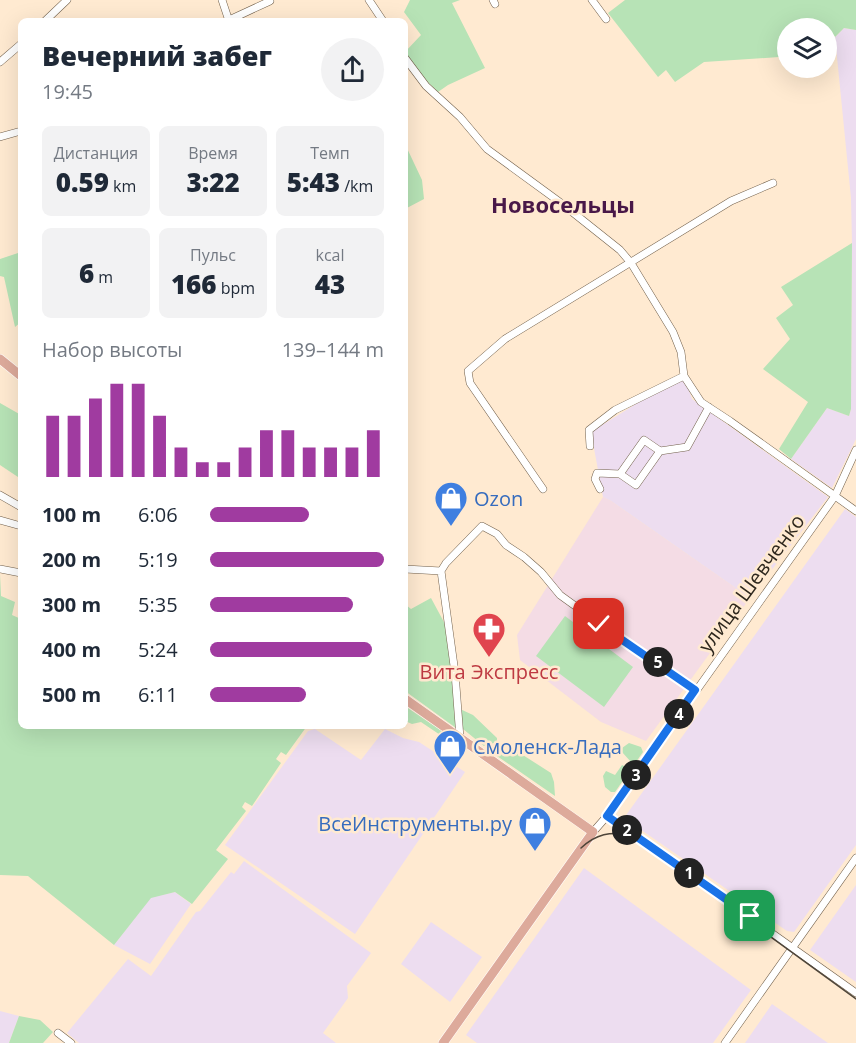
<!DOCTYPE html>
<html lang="ru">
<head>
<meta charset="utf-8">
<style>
	:root { --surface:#fff; --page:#f2f2f3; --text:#1f2937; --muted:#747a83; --accent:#a03ba0 }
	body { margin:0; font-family:"Open Sans",sans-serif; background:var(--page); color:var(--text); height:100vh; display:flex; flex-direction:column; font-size:22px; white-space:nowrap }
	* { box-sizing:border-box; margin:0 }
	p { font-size:20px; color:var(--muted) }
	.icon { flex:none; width:33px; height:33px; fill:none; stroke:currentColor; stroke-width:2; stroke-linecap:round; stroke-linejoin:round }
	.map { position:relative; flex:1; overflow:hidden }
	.drawer { position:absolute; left:18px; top:18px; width:390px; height:711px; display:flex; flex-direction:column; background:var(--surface); border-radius:9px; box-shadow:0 6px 24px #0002 }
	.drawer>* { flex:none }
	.tools { position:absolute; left:777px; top:18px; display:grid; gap:12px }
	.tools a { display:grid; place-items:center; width:60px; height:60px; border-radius:50%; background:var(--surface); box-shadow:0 6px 24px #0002; font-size:30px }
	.pin { position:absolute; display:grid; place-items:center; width:51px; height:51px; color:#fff; margin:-26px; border-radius:12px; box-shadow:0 3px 9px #0006 }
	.km { position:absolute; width:30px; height:30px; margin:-15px; border-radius:50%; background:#222; color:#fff; font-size:16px; line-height:30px; text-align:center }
	.round { display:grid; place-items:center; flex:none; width:63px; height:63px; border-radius:32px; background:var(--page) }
	.headline { display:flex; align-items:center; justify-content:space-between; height:102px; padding:0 24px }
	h1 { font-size:27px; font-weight:800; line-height:45px }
	.figures { display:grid; grid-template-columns:repeat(3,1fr); gap:9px; height:102px; padding:6px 24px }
	.figures div { display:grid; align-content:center; border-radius:9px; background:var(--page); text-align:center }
	.figures b { font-size:26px; font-weight:800 }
	.figures small { font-size:16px; font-weight:400 }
	.figures p { font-size:16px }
	.chart { height:168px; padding:12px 24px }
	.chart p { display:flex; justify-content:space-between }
	.chart svg { width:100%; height:108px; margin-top:6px; stroke:var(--accent); stroke-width:6 }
	ul { padding:0 24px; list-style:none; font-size:20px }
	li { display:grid; grid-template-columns:96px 72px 1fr; align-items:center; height:45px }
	li i { height:15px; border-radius:8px; background:var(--accent) }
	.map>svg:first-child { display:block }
	.industrial { fill:#edddf0 }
	.education { fill:#f4dce5 }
	.green { fill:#b7e3b6 }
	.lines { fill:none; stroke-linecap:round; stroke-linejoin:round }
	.minor-casing { stroke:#72604b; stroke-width:8 }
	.major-casing { stroke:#fff; stroke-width:10 }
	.minor { stroke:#fff; stroke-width:7 }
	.major { stroke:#ddaa9b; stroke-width:9 }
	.tram { stroke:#4e4539; stroke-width:1.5 }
	.route-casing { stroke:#fff; stroke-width:12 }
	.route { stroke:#1a73e8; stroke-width:8 }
	.labels { text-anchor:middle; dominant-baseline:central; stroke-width:5; stroke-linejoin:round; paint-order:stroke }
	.shop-label { font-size:20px; fill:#366cbe; stroke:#ffead1; text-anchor:start }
	.street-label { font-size:20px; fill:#2e271d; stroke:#ffead1 }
	.health-label { font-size:20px; fill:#be3a42; stroke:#ffead1 }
	.quarter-label { font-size:22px; font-weight:bold; fill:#491848; stroke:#ffead1 }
</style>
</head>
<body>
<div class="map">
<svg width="856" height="1043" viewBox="0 0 856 1043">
	<rect width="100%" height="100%" fill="#ffead1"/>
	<!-- industrial -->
	<path class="industrial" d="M844 28 856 30V439L832 488 791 459 827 408 849 416 851 409 852 243 851 198 835 37Z
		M676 379 686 382 692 399 828 497 750 598 611 501 603 497 591 432Z
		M845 509 856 517V845L794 932 787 931 624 818Z
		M315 729 361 760 385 729 403 738 419 742 465 772 355 934 225 845 308 731Z
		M244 861 371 953 347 986 348 998 323 1033 336 1043H79L67 1033 128 959 151 976 196 912 200 911 231 872 234 874Z
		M584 868 751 990 713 1043H477L466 1035Z
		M856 885V982L810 950Z
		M175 892 191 904 150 964 114 945 151 897Z
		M431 922 482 957 450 1002 401 964Z
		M772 1004 828 1043H745Z
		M0 1011 19 1016 9 1043H0Z"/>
	<!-- education -->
	<path class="education" d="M603 497 611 501 750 598 646 741 601 722 520 660 517 635Z"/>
	<!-- green -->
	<path class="green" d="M410 0H460L452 3 485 68 448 85 438 92 405 60V52L421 35 404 12Z
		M625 0H856V30L844 28 835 37 827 35 826 28H788L787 45 779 47V57L704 62 675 82 666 70 658 77 608 13Z
		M405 144 422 180 424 199 405 209Z
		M852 243 851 409 849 416 827 408 791 459 779 449 808 402 763 369 790 339 776 318 793 305 781 287Z
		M21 252V322L15 327 4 277 0 276V259Z
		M0 403 21 415V479L0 465Z
		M0 574 1 596 15 602 12 615 21 619V726H307L286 755 281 752 276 759 281 763 252 806 245 802 242 807 246 811 216 850 228 859 192 904 175 892 151 898 114 945 28 876 0 875Z
		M431 598 445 624 451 654 456 728 405 691V604L411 609Z
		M565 616 633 667 604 707 536 656Z
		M405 706 459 743 455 745 421 722 412 724 405 721Z
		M460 709 473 715 497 738V742L484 746 463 729Z
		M629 743 641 747 643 752 615 792H611L605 787 603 776 606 771 615 775 622 765 628 768 631 762 622 752V748Z
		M515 750 551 773 554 782 555 796 497 756 506 751Z
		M19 1016 40 1020 53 1032 43 1043H9Z"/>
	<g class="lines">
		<defs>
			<path id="minor" d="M222 0 229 21
				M369 0 383 21
				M493 0 495 4
				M592 0 606 19
				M45 21 67 0
				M227 21 270 1
				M405 58 426 86 460 117 487 149 561 203 620 250 631 263 673 332 681 352 684 376
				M0 62 21 44
				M0 137 21 131
				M590 446 589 430 615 410 684 376 701 402 730 421 856 511
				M620 474 636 485 660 451
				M543 489 470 383 468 371 505 339 731 201 773 183
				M600 489 595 479 597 473 620 474 644 440 660 451 687 447 709 407
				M0 495 21 507
				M0 520 21 526
				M0 569 21 573
				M405 569 441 571
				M441 571 446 563 482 526 497 534 506 545 524 557 541 572 560 595 639 652 657 662 695 690
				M441 571 455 673 460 738
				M607 816 856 993
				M593 832 607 816 835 496 856 450
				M58 1033 71 1043
				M725 1043 856 858"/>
			<path id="major" d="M0 359 21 376
				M405 699 593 832 443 1043"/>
		</defs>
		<!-- minor casing -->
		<use href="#minor" class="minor-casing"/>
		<!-- major casing -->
		<use href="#major" class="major-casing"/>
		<!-- minor -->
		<use href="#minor" class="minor"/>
		<!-- major -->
		<use href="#major" class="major"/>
		<!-- tram -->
		<path class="tram" d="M581 848C596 834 610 831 631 835L856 999"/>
	</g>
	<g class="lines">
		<defs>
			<path id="route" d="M599 624 695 690 607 816 750 916"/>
		</defs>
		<!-- route casing -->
		<use href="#route" class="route-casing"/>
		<!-- route -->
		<use href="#route" class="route"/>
	</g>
	<!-- icons -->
	<defs>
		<symbol id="shop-pin" viewBox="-11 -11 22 30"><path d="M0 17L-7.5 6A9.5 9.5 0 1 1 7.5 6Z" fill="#3f7fe0" stroke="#ffead1"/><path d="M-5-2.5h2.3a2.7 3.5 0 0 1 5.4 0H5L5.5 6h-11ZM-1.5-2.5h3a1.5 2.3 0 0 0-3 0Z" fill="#fff"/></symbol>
		<symbol id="pharmacy-pin" viewBox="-11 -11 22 30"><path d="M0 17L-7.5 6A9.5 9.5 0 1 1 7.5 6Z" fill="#e0444e" stroke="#ffead1"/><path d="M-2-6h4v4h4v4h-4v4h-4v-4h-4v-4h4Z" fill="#fff"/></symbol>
	</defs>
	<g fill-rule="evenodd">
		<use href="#shop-pin" x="432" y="479" width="38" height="52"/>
		<use href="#pharmacy-pin" x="470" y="610" width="38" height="52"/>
		<use href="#shop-pin" x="431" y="727" width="38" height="52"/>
		<use href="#shop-pin" x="516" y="804" width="38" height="52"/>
	</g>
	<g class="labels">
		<!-- shop labels -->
		<g class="shop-label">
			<text x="474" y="498">Ozon</text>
			<text x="473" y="746">Смоленск-Лада</text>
			<text x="512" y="823" text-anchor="end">ВсеИнструменты.ру</text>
		</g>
		<!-- street labels -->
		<g class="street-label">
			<text transform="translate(751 583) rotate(-54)">улица Шевченко</text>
		</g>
		<!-- health labels -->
		<g class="health-label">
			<text x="489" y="671">Вита Экспресс</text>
		</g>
		<!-- quarter labels -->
		<g class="quarter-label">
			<text x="563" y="204">Новосельцы</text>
		</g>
	</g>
</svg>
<div class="tools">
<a><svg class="icon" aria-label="layers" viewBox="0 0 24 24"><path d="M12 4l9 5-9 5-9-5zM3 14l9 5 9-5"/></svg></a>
</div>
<div class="pin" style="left:750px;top:916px;background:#1e9e55"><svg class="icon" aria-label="arrive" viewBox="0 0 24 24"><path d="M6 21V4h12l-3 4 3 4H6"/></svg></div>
<div class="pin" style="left:599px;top:624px;background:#d93025"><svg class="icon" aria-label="check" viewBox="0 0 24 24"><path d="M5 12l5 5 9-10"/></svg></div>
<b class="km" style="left:689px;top:873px">1</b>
<b class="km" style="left:627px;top:830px">2</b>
<b class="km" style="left:636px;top:775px">3</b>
<b class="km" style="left:679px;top:714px">4</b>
<b class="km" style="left:658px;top:662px">5</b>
<section class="drawer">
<div class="headline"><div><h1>Вечерний забег</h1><p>19:45</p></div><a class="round"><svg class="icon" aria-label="share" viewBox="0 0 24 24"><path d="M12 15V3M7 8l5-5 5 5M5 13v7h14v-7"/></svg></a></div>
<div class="figures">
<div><p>Дистанция</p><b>0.59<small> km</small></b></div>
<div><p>Время</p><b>3:22</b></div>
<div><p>Темп</p><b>5:43<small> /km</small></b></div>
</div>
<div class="figures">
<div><b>6<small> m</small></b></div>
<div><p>Пульс</p><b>166<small> bpm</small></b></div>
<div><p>kcal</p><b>43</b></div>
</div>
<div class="chart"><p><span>Набор высоты</span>139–144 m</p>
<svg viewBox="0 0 160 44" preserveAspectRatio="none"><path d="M5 44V19M15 44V19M25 44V12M35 44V6M45 44V6M55 44V19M65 44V32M75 44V38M85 44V38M95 44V32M105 44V25M115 44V25M125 44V32M135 44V32M145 44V32M155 44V25"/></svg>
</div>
<ul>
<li><b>100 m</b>6:06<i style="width:57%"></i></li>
<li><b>200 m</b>5:19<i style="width:100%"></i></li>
<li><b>300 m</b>5:35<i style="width:82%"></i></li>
<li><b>400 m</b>5:24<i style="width:93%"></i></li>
<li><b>500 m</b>6:11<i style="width:55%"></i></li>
</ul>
</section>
</div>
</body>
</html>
